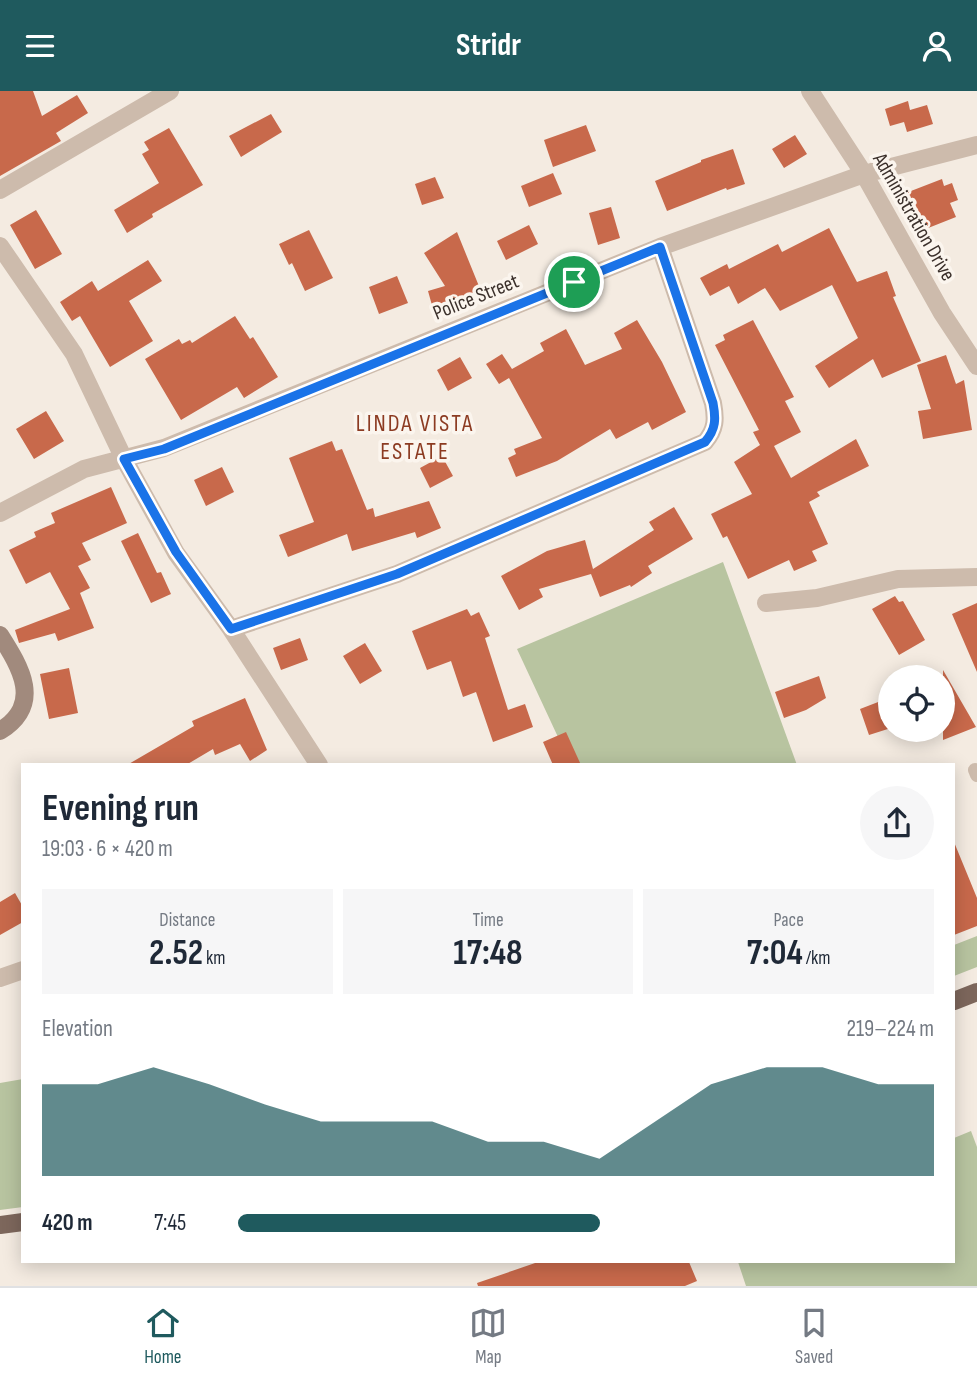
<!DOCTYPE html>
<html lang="en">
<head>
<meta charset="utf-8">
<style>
	:root { --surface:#fff; --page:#f6f6f7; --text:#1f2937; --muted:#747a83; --line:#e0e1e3; --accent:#1f5a5e }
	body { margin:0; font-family:"Sofia Sans Condensed",sans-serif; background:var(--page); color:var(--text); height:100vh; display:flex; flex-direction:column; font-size:26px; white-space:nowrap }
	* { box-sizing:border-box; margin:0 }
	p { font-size:23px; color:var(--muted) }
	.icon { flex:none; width:38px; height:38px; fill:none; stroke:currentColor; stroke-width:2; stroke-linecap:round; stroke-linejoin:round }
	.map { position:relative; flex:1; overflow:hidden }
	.panel { position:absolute; left:21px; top:672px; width:934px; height:500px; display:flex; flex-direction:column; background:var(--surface); border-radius:0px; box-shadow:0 4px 18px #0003 }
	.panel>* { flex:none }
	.tools { position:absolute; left:878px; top:574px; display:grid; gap:14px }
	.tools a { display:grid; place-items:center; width:77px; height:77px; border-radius:50%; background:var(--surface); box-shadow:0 4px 18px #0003; font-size:35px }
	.pin { position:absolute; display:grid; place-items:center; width:60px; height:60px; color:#fff; margin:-30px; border:4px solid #fff; border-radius:50%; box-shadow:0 2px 7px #0007 }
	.round { display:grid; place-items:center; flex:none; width:74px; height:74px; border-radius:37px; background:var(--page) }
	.summary { display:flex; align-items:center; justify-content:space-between; height:119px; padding:0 21px }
	h1 { font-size:38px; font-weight:700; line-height:52px }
	.figures { display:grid; grid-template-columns:repeat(3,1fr); gap:10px; height:119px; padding:7px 21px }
	.figures div { display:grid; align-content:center; border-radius:0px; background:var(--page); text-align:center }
	.figures b { font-size:35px; font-weight:700 }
	.figures small { font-size:19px; font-weight:400 }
	.figures p { font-size:19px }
	.chart { height:196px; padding:14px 21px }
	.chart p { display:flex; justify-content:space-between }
	.chart svg { width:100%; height:126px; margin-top:7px; fill:var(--accent); opacity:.7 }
	ul { padding:0 21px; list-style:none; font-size:23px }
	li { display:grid; grid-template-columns:112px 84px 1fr; align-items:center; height:52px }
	li i { height:18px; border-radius:9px; background:var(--accent) }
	header { display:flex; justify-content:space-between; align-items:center; height:91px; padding:0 21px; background:var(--accent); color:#fff; font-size:32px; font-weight:700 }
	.menu { display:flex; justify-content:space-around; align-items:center; height:98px; border-top:2px solid var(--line); background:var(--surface); font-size:19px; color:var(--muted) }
	.menu a { display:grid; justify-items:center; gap:4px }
	.menu .current { color:var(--accent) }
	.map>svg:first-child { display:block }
	.green { fill:#b8c4a0 }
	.building { fill:#c8694b }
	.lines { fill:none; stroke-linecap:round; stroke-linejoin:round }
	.lane { stroke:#cdbbac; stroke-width:14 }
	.street { stroke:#cdbbac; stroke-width:18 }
	.secondary { stroke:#a18a7d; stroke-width:18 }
	.primary { stroke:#7d675c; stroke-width:18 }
	.route-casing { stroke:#fff; stroke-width:14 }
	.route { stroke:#1a73e8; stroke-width:9 }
	.labels { text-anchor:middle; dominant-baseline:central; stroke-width:7; stroke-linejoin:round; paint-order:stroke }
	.street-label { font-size:21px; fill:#3b302b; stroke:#fbf5ee }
	.quarter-label { font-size:24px; letter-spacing:2px; fill:#8c3b22; stroke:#fbf5ee }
</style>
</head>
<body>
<header><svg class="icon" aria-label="menu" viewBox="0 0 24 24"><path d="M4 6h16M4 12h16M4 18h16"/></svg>Stridr<svg class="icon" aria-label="person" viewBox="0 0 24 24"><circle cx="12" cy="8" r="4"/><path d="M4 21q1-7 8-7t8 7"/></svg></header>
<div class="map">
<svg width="977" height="1195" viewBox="0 0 977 1195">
	<rect width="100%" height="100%" fill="#f4ebe1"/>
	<!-- green -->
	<path class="green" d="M723 471 797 674H571L517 558Z
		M977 845V876L954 885V854Z
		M23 988V1116L0 1119V992Z
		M971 1040 977 1056V1195H746L738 1171H954V1047Z"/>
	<!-- building -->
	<path class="building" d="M0 0H33L42 25 77 4 88 22 56 42 61 50 0 85Z
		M908 10 910 19 927 14 933 33 907 41 904 31 890 35 885 18Z
		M271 23 282 41 241 66 229 45Z
		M586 34 596 60 553 76 544 49Z
		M169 37 203 94 152 123 153 126 127 142 114 119 159 92 142 63 149 59 144 51Z
		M795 44 807 63 784 77 772 58Z
		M733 58 745 93 727 99 726 97 667 120 655 90 701 71V69Z
		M553 82 562 103 529 116 521 95Z
		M435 86 444 107 422 114 415 93Z
		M942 88 944 95 952 92 958 109 950 112 956 126 913 143 898 105Z
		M611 116 620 147 598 154 589 122Z
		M36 119 62 163 35 178 10 134Z
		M529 134 538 153 506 169 497 150Z
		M829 137 857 191 887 180 896 205 893 206 921 270 882 287 873 268 829 297 815 275 858 247 832 194 780 220 765 197 738 213 729 195 710 205 700 187 727 173 729 178 778 153 782 161Z
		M309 139 333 187 305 200 292 172 289 174 279 153Z
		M457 141 485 210 435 225 428 200 445 195 424 162Z
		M148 169 162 190 129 210 153 250 110 276 80 225 72 230 60 211 92 190 98 200Z
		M397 185 408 212 379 223 369 196Z
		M235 225 250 248 253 246 278 286 244 307 237 296 181 329 145 268 179 248 182 253 190 249 192 252Z
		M637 229 662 271 686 321 652 339 648 331 616 348 610 338 557 370 516 386 508 367 516 363 514 358 542 347 509 287 499 293 486 273 502 263 512 278 544 260 540 252 566 238 585 274 622 258 614 242Z
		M753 229 794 306 785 310 801 341 774 355 791 387 856 348 869 375 817 401 820 405 809 411 828 453 812 460 817 470 794 480 789 469 748 488 727 445 723 447 711 423 752 403 734 371 760 354 753 341 759 339 715 254 725 249 723 244Z
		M946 264 956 293 964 289 972 339 923 348 918 320 931 318 917 274Z
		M460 266 472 287 448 300 437 279Z
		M46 320 64 350 34 368 16 338Z
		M332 350 336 360 342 358 367 419 373 417 375 426 429 410 441 437 417 447 415 441 352 460 347 443 288 466 279 444 314 431 289 367Z
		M442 365 453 385 430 397 420 377Z
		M222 376 234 401 206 415 194 389Z
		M111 396 127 432 82 452 91 469 78 475 90 497 80 502 94 537 58 550 55 542 19 552 15 539 70 518 50 481 26 493 9 459 36 446 34 441 55 432 51 422Z
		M674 416 693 448 648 475 652 482 631 496 630 494 600 506 591 483 539 498 543 506 519 519 501 485 547 460 585 449 593 478 654 439 649 431Z
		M138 442 157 482 161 481 171 503 151 512 121 450Z
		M895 505 899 511 903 510 925 549 899 564 872 518Z
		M977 512V581L952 523Z
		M467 518 471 525 479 521 490 545 485 547 508 619 525 613 533 636 493 651 476 601 463 606 451 570 427 579 412 540Z
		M300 547 308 569 281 579 273 557Z
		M365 552 382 580 360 593 343 565Z
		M69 577 78 622 49 628 40 583Z
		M943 579 976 636 943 649Z
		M819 585 826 607 806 619 784 627 775 601Z
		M245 607 267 659 250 670 240 653 215 664 213 658 186 674H127L194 635 192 630Z
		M886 608 891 621V637L869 644 860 618Z
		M566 641 581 674H553L543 651Z
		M954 751 977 807V835L954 844Z
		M15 802 23 816V831L0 844V811Z
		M538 1171H689L697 1190 685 1195H478L477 1192Z"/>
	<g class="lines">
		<!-- lane -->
		<path class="lane" d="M975 679 977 684"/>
		<!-- street -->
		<path class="street" d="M810 0 864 83 942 222 977 275
			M0 99 170 0
			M0 155 74 263 124 368 176 462 231 538 319 674
			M0 422 84 378 164 357 660 156 864 83 977 54
			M766 512 817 507 898 488 977 486
			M231 538 397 483 705 351C716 338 716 328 713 312L660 156
			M0 887 23 879"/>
		<!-- secondary -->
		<path class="secondary" d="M0 544C21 577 43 613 0 640"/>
		<!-- primary -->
		<path class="primary" d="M954 910 977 901
			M0 1134 23 1131"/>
	</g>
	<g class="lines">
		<defs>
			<path id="route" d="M660 156 713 312C716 328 716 338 705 351L397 483 231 538 176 461 124 368 164 358Z"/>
		</defs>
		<!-- route casing -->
		<use href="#route" class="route-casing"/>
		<!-- route -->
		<use href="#route" class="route"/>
	</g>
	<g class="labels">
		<!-- street labels -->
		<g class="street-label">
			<text transform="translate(914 126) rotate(60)">Administration Drive</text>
			<text transform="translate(476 206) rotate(-22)">Police Street</text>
		</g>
		<!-- quarter labels -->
		<g class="quarter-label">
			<text x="415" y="332">LINDA VISTA<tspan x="415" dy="28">ESTATE</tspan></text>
		</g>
	</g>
</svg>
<div class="tools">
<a><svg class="icon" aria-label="locate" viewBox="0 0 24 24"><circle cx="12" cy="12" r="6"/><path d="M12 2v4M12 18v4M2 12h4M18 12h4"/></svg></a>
</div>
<div class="pin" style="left:574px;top:191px;background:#1e9e55"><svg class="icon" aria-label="arrive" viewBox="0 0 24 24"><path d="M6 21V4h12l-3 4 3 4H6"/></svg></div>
<section class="panel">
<div class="summary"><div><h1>Evening run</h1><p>19:03 · 6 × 420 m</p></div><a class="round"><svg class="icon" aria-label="share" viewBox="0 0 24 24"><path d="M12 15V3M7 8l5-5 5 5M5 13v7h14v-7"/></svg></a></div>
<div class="figures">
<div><p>Distance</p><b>2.52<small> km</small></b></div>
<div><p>Time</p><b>17:48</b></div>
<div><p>Pace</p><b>7:04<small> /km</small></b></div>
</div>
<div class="chart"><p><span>Elevation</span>219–224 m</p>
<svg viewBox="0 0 160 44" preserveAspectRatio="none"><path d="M0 44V12L10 12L20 6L30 12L40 19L50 25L60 25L70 25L80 32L90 32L100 38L110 25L120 12L130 6L140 6L150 12L160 12V44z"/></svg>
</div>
<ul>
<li><b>420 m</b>7:45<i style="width:52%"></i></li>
</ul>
</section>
</div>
<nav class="menu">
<a class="current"><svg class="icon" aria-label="home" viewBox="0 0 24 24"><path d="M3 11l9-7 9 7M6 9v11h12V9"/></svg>Home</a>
<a><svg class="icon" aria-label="map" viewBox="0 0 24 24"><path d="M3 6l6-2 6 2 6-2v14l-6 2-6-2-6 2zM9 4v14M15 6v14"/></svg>Map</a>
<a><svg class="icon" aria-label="saved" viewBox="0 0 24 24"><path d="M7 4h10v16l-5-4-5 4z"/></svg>Saved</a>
</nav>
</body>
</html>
